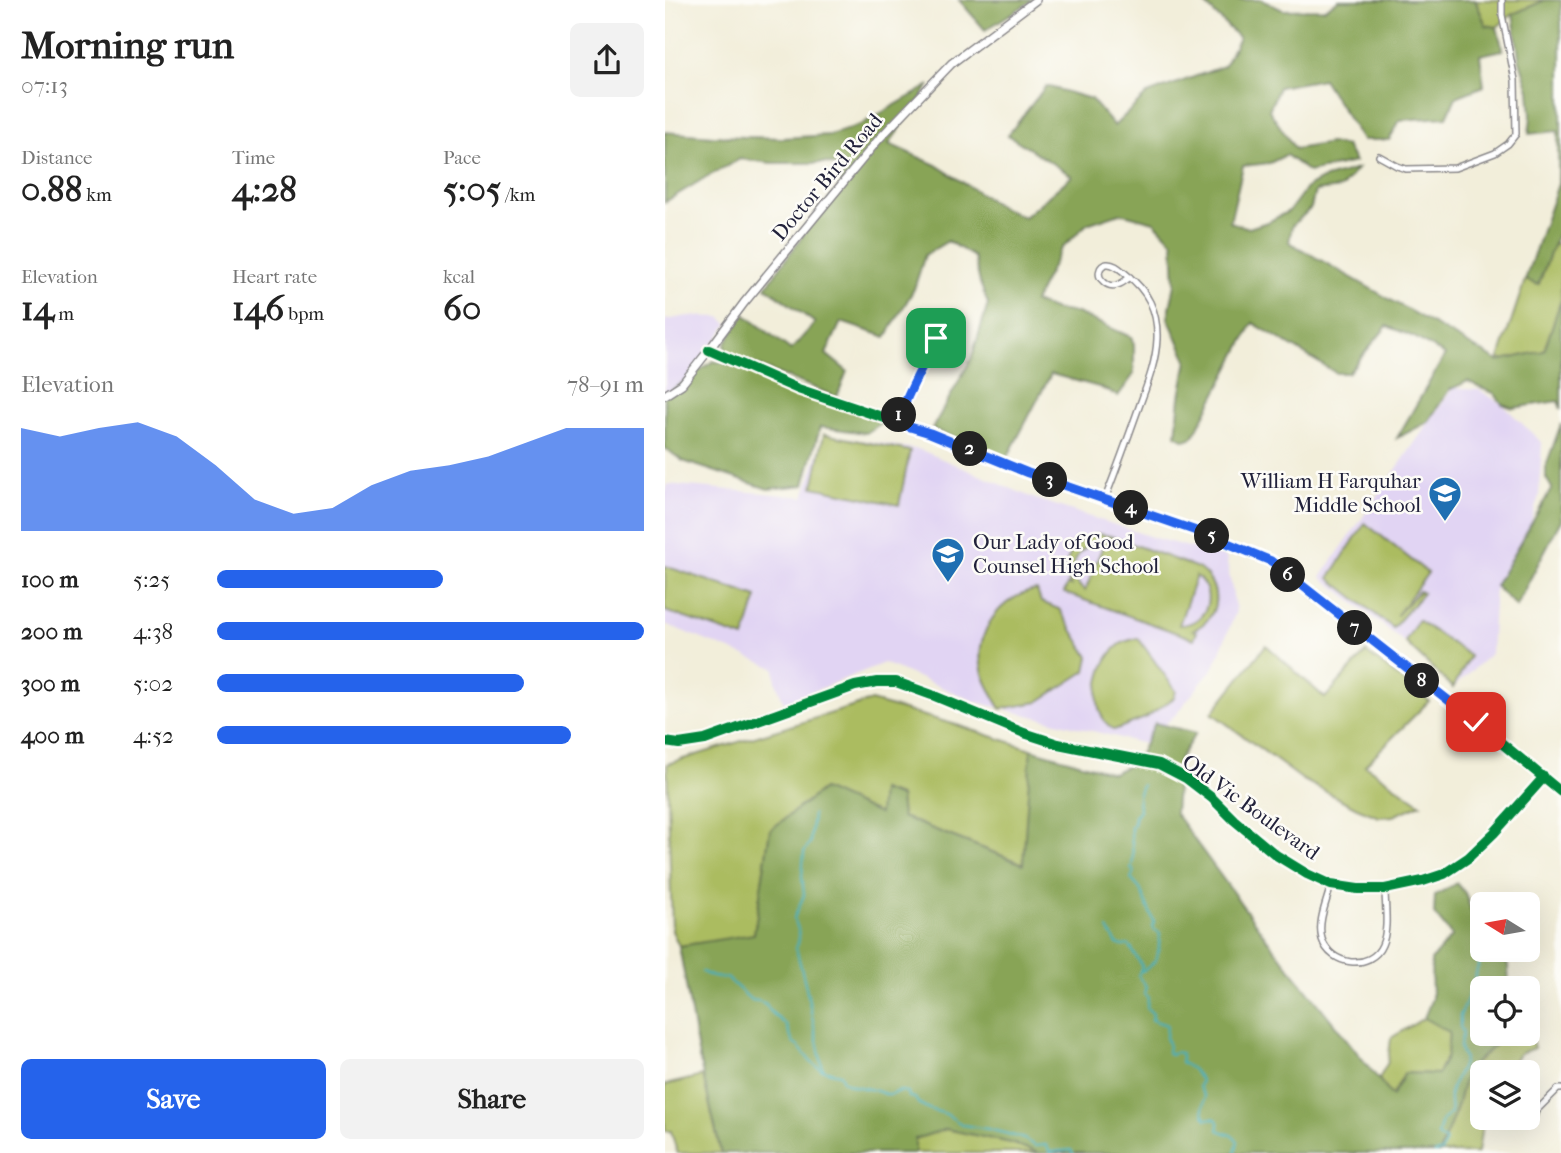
<!DOCTYPE html>
<html lang="en">
<head>
<meta charset="utf-8">
<style>
	:root { --surface:#fff; --page:#f2f2f2; --text:#222; --muted:#767676; --accent:#2563eb }
	body { margin:0; font-family:"IM FELL French Canon",serif; background:var(--page); color:var(--text); height:100vh; display:flex; flex-direction:column; font-size:26px; white-space:nowrap }
	* { box-sizing:border-box; margin:0 }
	p { font-size:23px; color:var(--muted) }
	.icon { flex:none; width:38px; height:38px; fill:none; stroke:currentColor; stroke-width:2; stroke-linecap:round; stroke-linejoin:round }
	.map { position:relative; flex:1; overflow:hidden }
	.side { display:flex; flex-direction:column; background:var(--surface); width:665px }
	.side>* { flex:none }
	.needle { width:46px; rotate:281deg }
	.tools { position:absolute; left:805px; top:892px; display:grid; gap:14px }
	.tools a { display:grid; place-items:center; width:70px; height:70px; border-radius:10px; background:var(--surface); box-shadow:0 7px 28px #0002; font-size:35px }
	.pin { position:absolute; display:grid; place-items:center; width:60px; height:60px; color:#fff; margin:-30px; border-radius:14px; box-shadow:0 4px 10px #0006 }
	.km { position:absolute; width:35px; height:35px; margin:-18px; border-radius:50%; background:#222; color:#fff; font-size:19px; line-height:35px; text-align:center }
	.round { display:grid; place-items:center; flex:none; width:74px; height:74px; border-radius:10px; background:var(--page) }
	.summary { display:flex; align-items:center; justify-content:space-between; height:119px; padding:0 21px }
	h1 { font-size:38px; font-weight:700; line-height:52px }
	.stats { display:grid; grid-template-columns:repeat(3,1fr); gap:10px; height:119px; padding:7px 21px }
	.stats div { display:grid; align-content:center }
	.stats b { font-size:35px; font-weight:700 }
	.stats small { font-size:19px; font-weight:400 }
	.stats p { font-size:19px }
	.chart { height:196px; padding:14px 21px }
	.chart p { display:flex; justify-content:space-between }
	.chart svg { width:100%; height:126px; margin-top:7px; fill:var(--accent); opacity:.7 }
	.primary-button { display:flex; gap:14px; margin-top:auto; padding:14px 21px }
	.primary-button a { flex:1; height:80px; border-radius:10px; background:var(--accent); color:#fff; font-size:28px; font-weight:700; line-height:80px; text-align:center }
	.primary-button a+a { background:var(--page); color:var(--text) }
	ul { padding:0 21px; list-style:none; font-size:23px }
	li { display:grid; grid-template-columns:112px 84px 1fr; align-items:center; height:52px }
	li i { height:18px; border-radius:9px; background:var(--accent) }
	main { display:flex; flex:1; min-height:0 }
	.map>svg:first-child { display:block }
	.built { fill:#e1d4f3 }
	.green { fill:#abbc60; stroke:#666f4e; stroke-width:2; fill-rule:evenodd }
	.forest { fill:#88a456; stroke:#556348; stroke-width:2 }
	.lines { fill:none; stroke-linecap:round; stroke-linejoin:round }
	.stream { stroke:#41b0bd; stroke-width:2 }
	.street-casing { stroke:#8a888a; stroke-width:8 }
	.secondary-casing { stroke:#8a888a; stroke-width:10 }
	.street { stroke:#fff; stroke-width:5 }
	.secondary { stroke:#fff; stroke-width:7 }
	.cycleway-casing { stroke:#fdfcf7; stroke-width:15 }
	.cycleway { stroke:#00873e; stroke-width:10 }
	.route-casing { stroke:#fff; stroke-width:14 }
	.route { stroke:#2563eb; stroke-width:9 }
	.labels { text-anchor:middle; dominant-baseline:central; stroke-width:5; stroke-linejoin:round; paint-order:stroke }
	.street-label { font-size:21px; fill:#22223b; stroke:#fdfcf7 }
	.poi-label { font-size:21px; fill:#22223b; stroke:#fdfcf7; text-anchor:end }
</style>
</head>
<body>
<main>
<section class="side">
<div class="summary"><div><h1>Morning run</h1><p>07:13</p></div><a class="round"><svg class="icon" aria-label="share" viewBox="0 0 24 24"><path d="M12 15V3M7 8l5-5 5 5M5 13v7h14v-7"/></svg></a></div>
<div class="stats">
<div><p>Distance</p><b>0.88<small> km</small></b></div>
<div><p>Time</p><b>4:28</b></div>
<div><p>Pace</p><b>5:05<small> /km</small></b></div>
</div>
<div class="stats">
<div><p>Elevation</p><b>14<small> m</small></b></div>
<div><p>Heart rate</p><b>146<small> bpm</small></b></div>
<div><p>kcal</p><b>60</b></div>
</div>
<div class="chart"><p><span>Elevation</span>78–91 m</p>
<svg viewBox="0 0 160 44" preserveAspectRatio="none"><path d="M0 44V8L10 11L20 8L30 6L40 11L50 21L60 33L70 38L80 36L90 28L100 23L110 21L120 18L130 13L140 8L150 8L160 8V44z"/></svg>
</div>
<ul>
<li><b>100 m</b>5:25<i style="width:53%"></i></li>
<li><b>200 m</b>4:38<i style="width:100%"></i></li>
<li><b>300 m</b>5:02<i style="width:72%"></i></li>
<li><b>400 m</b>4:52<i style="width:83%"></i></li>
</ul>
<div class="primary-button"><a>Save</a><a>Share</a></div>
</section>
<div class="map">
<svg width="896" height="1153" viewBox="0 0 896 1153">
	<rect width="100%" height="100%" fill="#fdfcf7"/>
	<filter id="ink" filterUnits="userSpaceOnUse"><feTurbulence type="fractalNoise" baseFrequency=".0143" numOctaves="2"/><feDisplacementMap in="SourceGraphic" scale="14" xChannelSelector="R" yChannelSelector="G"/><feConvolveMatrix kernelMatrix="1 2 1 2 8 2 1 2 1" color-interpolation-filters="sRGB"/></filter>
	<filter id="wash" filterUnits="userSpaceOnUse"><feTurbulence type="fractalNoise" baseFrequency=".00686" numOctaves="4" result="noise"/><feDisplacementMap in="SourceGraphic" scale="28" xChannelSelector="R" yChannelSelector="G"/><feGaussianBlur stdDeviation="1.57" result="paint"/><feColorMatrix in="noise" values="0 0 0 0 0 0 0 0 0 0 0 0 0 0 0 0 0 1.4 0 .05"/><feComposite in="paint" operator="in"/></filter>
	<g filter="url(#wash)">
		<rect width="100%" height="100%" fill="#f2eeda"/>
		<!-- built -->
		<path class="built" d="M23 316 56 317 63 324 18 383 0 395V320Z
			M788 388 814 390 837 404 877 443 874 496 857 550 830 586 826 653 788 688 733 637 656 577Z
			M159 434 256 450 368 498 490 538 561 557 571 611 549 667 512 713 480 744 311 702 219 663 119 703 111 682 110 668 0 624V490L2 484 139 497Z"/>
		<!-- green -->
		<path class="green" d="M810 0H880L848 14 832 27 821 26Z
			M889 242 896 247V300L879 351 833 361 860 280 874 284Z
			M159 434 245 451 234 505 148 487Z
			M700 523 763 573 731 616 754 591 758 593 728 628 664 578Z
			M433 534 445 536 533 568C557 584 557 618 528 630L532 632 529 639 399 593 402 585 406 586C393 563 409 539 433 534ZM434 542 439 543 420 591C399 574 409 547 434 542ZM531 576C553 593 542 625 514 625Z
			M0 566 92 597 79 638 0 611Z
			M372 590 376 602 394 609 424 657 421 671 373 702 336 709C329 697 320 684 317 670 308 633 336 595 372 590Z
			M753 620 805 656 788 688 740 642Z
			M473 638 511 691 509 698 480 718 449 730C445 727 440 723 438 718 426 698 436 660 453 646 459 641 466 640 473 638Z
			M601 645 660 698 701 652 764 701 700 765 756 804 728 816 714 817 692 808 638 780 547 713Z
			M206 701 295 726 366 749 359 864 237 817 235 796 216 790 215 814 105 830 89 935 14 946 7 931 2 764Z
			M759 1018 784 1032 782 1056 773 1074 740 1073 727 1096 714 1079 723 1062 726 1038Z
			M863 1020 869 1048 855 1053 840 1073H817L818 1118 813 1153H774L792 1107 801 1072 841 1034H863Z
			M38 1076 56 1153H12L6 1131H0V1085Z
			M281 1129 346 1143 374 1153H250V1139Z"/>
		<!-- forest -->
		<path class="forest" d="M294 0H368L320 30Z
			M536 0H597L618 10 659 9 674 0H810L821 25 832 27 838 50 815 55 819 86 791 97 782 117 735 120 724 140H697L658 79 614 87 604 110 630 149 665 143 681 146 690 162 644 172 621 155 605 163 578 166 565 222 584 228 605 221 624 211 642 187 657 179 692 169 676 188 650 191 646 208 627 226 624 242 833 361 879 351 896 300V409L893 401 848 408 837 404 829 393 818 389 803 381 784 390 763 422 732 438 780 355 749 337 722 326 683 373H671L588 323 528 437 520 440 511 435 515 397 522 360 503 318 510 284 508 242 489 222 455 213 422 224 396 249 369 302 391 310 412 313 466 337 469 345V374L453 396 434 387 386 374 342 458 267 429 306 359 323 304 315 283 309 257 283 241 260 255 249 289 221 337 176 322 161 354 182 371 172 397 61 353 60 344 79 314 126 350 150 323 101 287 161 203 175 187 178 170 174 166 161 163H106L75 159 43 176 0 202V132L48 136 117 138 165 135 195 125 265 85 224 144 271 165 336 207 359 217 407 176 343 135 381 86 426 99 449 126 482 94 559 66 574 38Z
			M880 0H896V225L873 285 860 280 893 184V131L864 134 866 116 864 90 854 58 848 14Z
			M48 361 80 367 218 422 201 433 155 427 139 485 103 489 18 461 0 448V395Z
			M896 424V520L851 606 830 586 887 488 881 478V466Z
			M490 723 531 733 514 759 510 813 607 946 727 1096 740 1073 773 1074 782 1056 784 1032 759 1018 767 998 766 960 787 936 769 914 770 895 792 883 800 893 808 916 817 929V950H832L843 965 844 989H817V1034H841L801 1072 792 1107 774 1153H374L346 1143 281 1129 250 1139V1153H56L34 1058 14 946 89 934 105 830 158 789 214 814 216 790 235 797 237 817 358 864 366 749 448 773 471 762Z"/>
		<g class="lines">
			<!-- stream -->
			<path class="stream" d="M148 814 145 843 139 852 137 876 139 895 129 918C133 928 137 938 131 948L141 987 158 1070 175 1074 178 1081 189 1086 209 1090 220 1094H226L235 1091 243 1092 244 1097 250 1098 253 1103 264 1109 281 1114 298 1125 323 1129 343 1134 359 1139 370 1146 381 1145 385 1152 406 1150 408 1153
				M443 929 452 944 458 946 464 945 477 966 473 976 481 986 479 994 483 997 482 1008 488 1014 487 1020 502 1025 501 1037 504 1047 502 1052 506 1054 510 1052 516 1053 517 1057 516 1062 527 1069 536 1080 534 1087 540 1097C538 1105 536 1113 542 1119L548 1118 552 1120 554 1125 553 1130 566 1135 573 1141 570 1153
				M477 971C496 961 493 953 495 933L489 930 487 927 489 922 475 889 466 879 469 871 466 869C471 856 465 841 466 827L469 825V816L474 810 473 796 477 785
				M37 972 48 977 62 978 86 1000 94 1001 101 1004 105 1011 121 1025 129 1044 134 1047 146 1062 157 1070
				M770 1153 777 1151 781 1141 773 1136 777 1120 786 1113C786 1105 783 1096 786 1089 789 1078 799 1069 799 1057 792 1049 796 1042 798 1032L795 1027V1016L804 995 813 967 820 950"/>
		</g>
	</g>
	<g filter="url(#ink)">
		<g class="lines">
			<defs>
				<path id="street" d="M714 156 732 166 741 169 790 168 830 153 843 144 851 134 850 80 837 15V0
					M44 350 133 389 265 433 363 473 543 535 606 561 811 722 896 792
					M232 423 245 389 260 363 271 338 274 327 271 311
					M440 499C452 468 463 438 474 407 482 385 491 363 492 339 493 311 483 291 461 274 456 270 449 263 442 264 434 265 432 275 437 280 446 291 457 284 465 277
					M0 742 14 744 40 740 190 686 212 682H231L267 695 359 733 393 744 494 764 521 778 547 798 569 820 611 855 642 874 666 885 693 889H720L758 881 779 874 803 858 829 833 879 777
					M666 885C662 901 652 922 657 939 665 966 706 971 717 945 724 929 720 906 720 889
					M868 1120 871 1111 893 1089H896"/>
				<path id="secondary" d="M0 395 17 384 44 350 79 303 214 139 287 63 371 0"/>
			</defs>
			<!-- street casing -->
			<use href="#street" class="street-casing"/>
			<!-- secondary casing -->
			<use href="#secondary" class="secondary-casing"/>
			<!-- street -->
			<use href="#street" class="street"/>
			<!-- secondary -->
			<use href="#secondary" class="secondary"/>
			<defs>
				<path id="cycleway" d="M44 350 133 389 265 433 363 473 543 535 606 561 811 722 896 792
					M0 742 14 744 40 740 190 686 212 682H231L267 695 359 733 393 744 494 764 521 778 547 798 569 820 611 855 642 874 666 885 693 889H720L758 881 779 874 803 858 829 833 879 777"/>
			</defs>
			<!-- cycleway casing -->
			<use href="#cycleway" class="cycleway-casing"/>
			<!-- cycleway -->
			<use href="#cycleway" class="cycleway"/>
		</g>
	</g>
	<g class="lines" filter="url(#ink)">
		<defs>
			<path id="route" d="M271 338C258 367 242 393 232 423L265 433 363 473 543 535 606 561 811 722"/>
		</defs>
		<!-- route casing -->
		<use href="#route" class="route-casing"/>
		<!-- route -->
		<use href="#route" class="route"/>
	</g>
	<!-- icons -->
	<defs>
		<symbol id="school-pin" viewBox="-11 -11 22 30"><path d="M0 17L-7.5 6A9.5 9.5 0 1 1 7.5 6Z" fill="#1f6fb2" stroke="#fdfcf7"/><path d="M0-5L7-2L0 1L-7-2ZM-4 1L0 2.5L4 1V4Q0 6-4 4Z" fill="#fff"/></symbol>
	</defs>
	<g fill-rule="evenodd">
		<use href="#school-pin" x="761" y="474" width="38" height="52"/>
		<use href="#school-pin" x="264" y="535" width="38" height="52"/>
	</g>
	<g class="labels">
		<!-- street labels -->
		<g class="street-label">
			<text transform="translate(162 177) rotate(-50)">Doctor Bird Road</text>
			<text transform="translate(586 807) rotate(36)">Old Vic Boulevard</text>
		</g>
		<!-- poi labels -->
		<g class="poi-label">
			<text x="756" y="481">William H Farquhar<tspan x="756" dy="24">Middle School</tspan></text>
			<text x="308" y="542" text-anchor="start">Our Lady of Good<tspan x="308" dy="24">Counsel High School</tspan></text>
		</g>
	</g>
</svg>
<div class="tools">
<a><svg class="needle" viewBox="-14 -14 28 28"><path d="M0-13l5 13h-10z" fill="#e53935"/><path d="M0 13l5-13h-10z" fill="#767676"/></svg></a>
<a><svg class="icon" aria-label="locate" viewBox="0 0 24 24"><circle cx="12" cy="12" r="6"/><path d="M12 2v4M12 18v4M2 12h4M18 12h4"/></svg></a>
<a><svg class="icon" aria-label="layers" viewBox="0 0 24 24"><path d="M12 4l9 5-9 5-9-5zM3 14l9 5 9-5"/></svg></a>
</div>
<div class="pin" style="left:271px;top:338px;background:#1e9e55"><svg class="icon" aria-label="arrive" viewBox="0 0 24 24"><path d="M6 21V4h12l-3 4 3 4H6"/></svg></div>
<div class="pin" style="left:811px;top:722px;background:#d93025"><svg class="icon" aria-label="check" viewBox="0 0 24 24"><path d="M5 12l5 5 9-10"/></svg></div>
<b class="km" style="left:234px;top:415px">1</b>
<b class="km" style="left:305px;top:449px">2</b>
<b class="km" style="left:385px;top:480px">3</b>
<b class="km" style="left:466px;top:508px">4</b>
<b class="km" style="left:547px;top:536px">5</b>
<b class="km" style="left:623px;top:575px">6</b>
<b class="km" style="left:690px;top:628px">7</b>
<b class="km" style="left:757px;top:681px">8</b>
</div>
</main>
</body>
</html>
